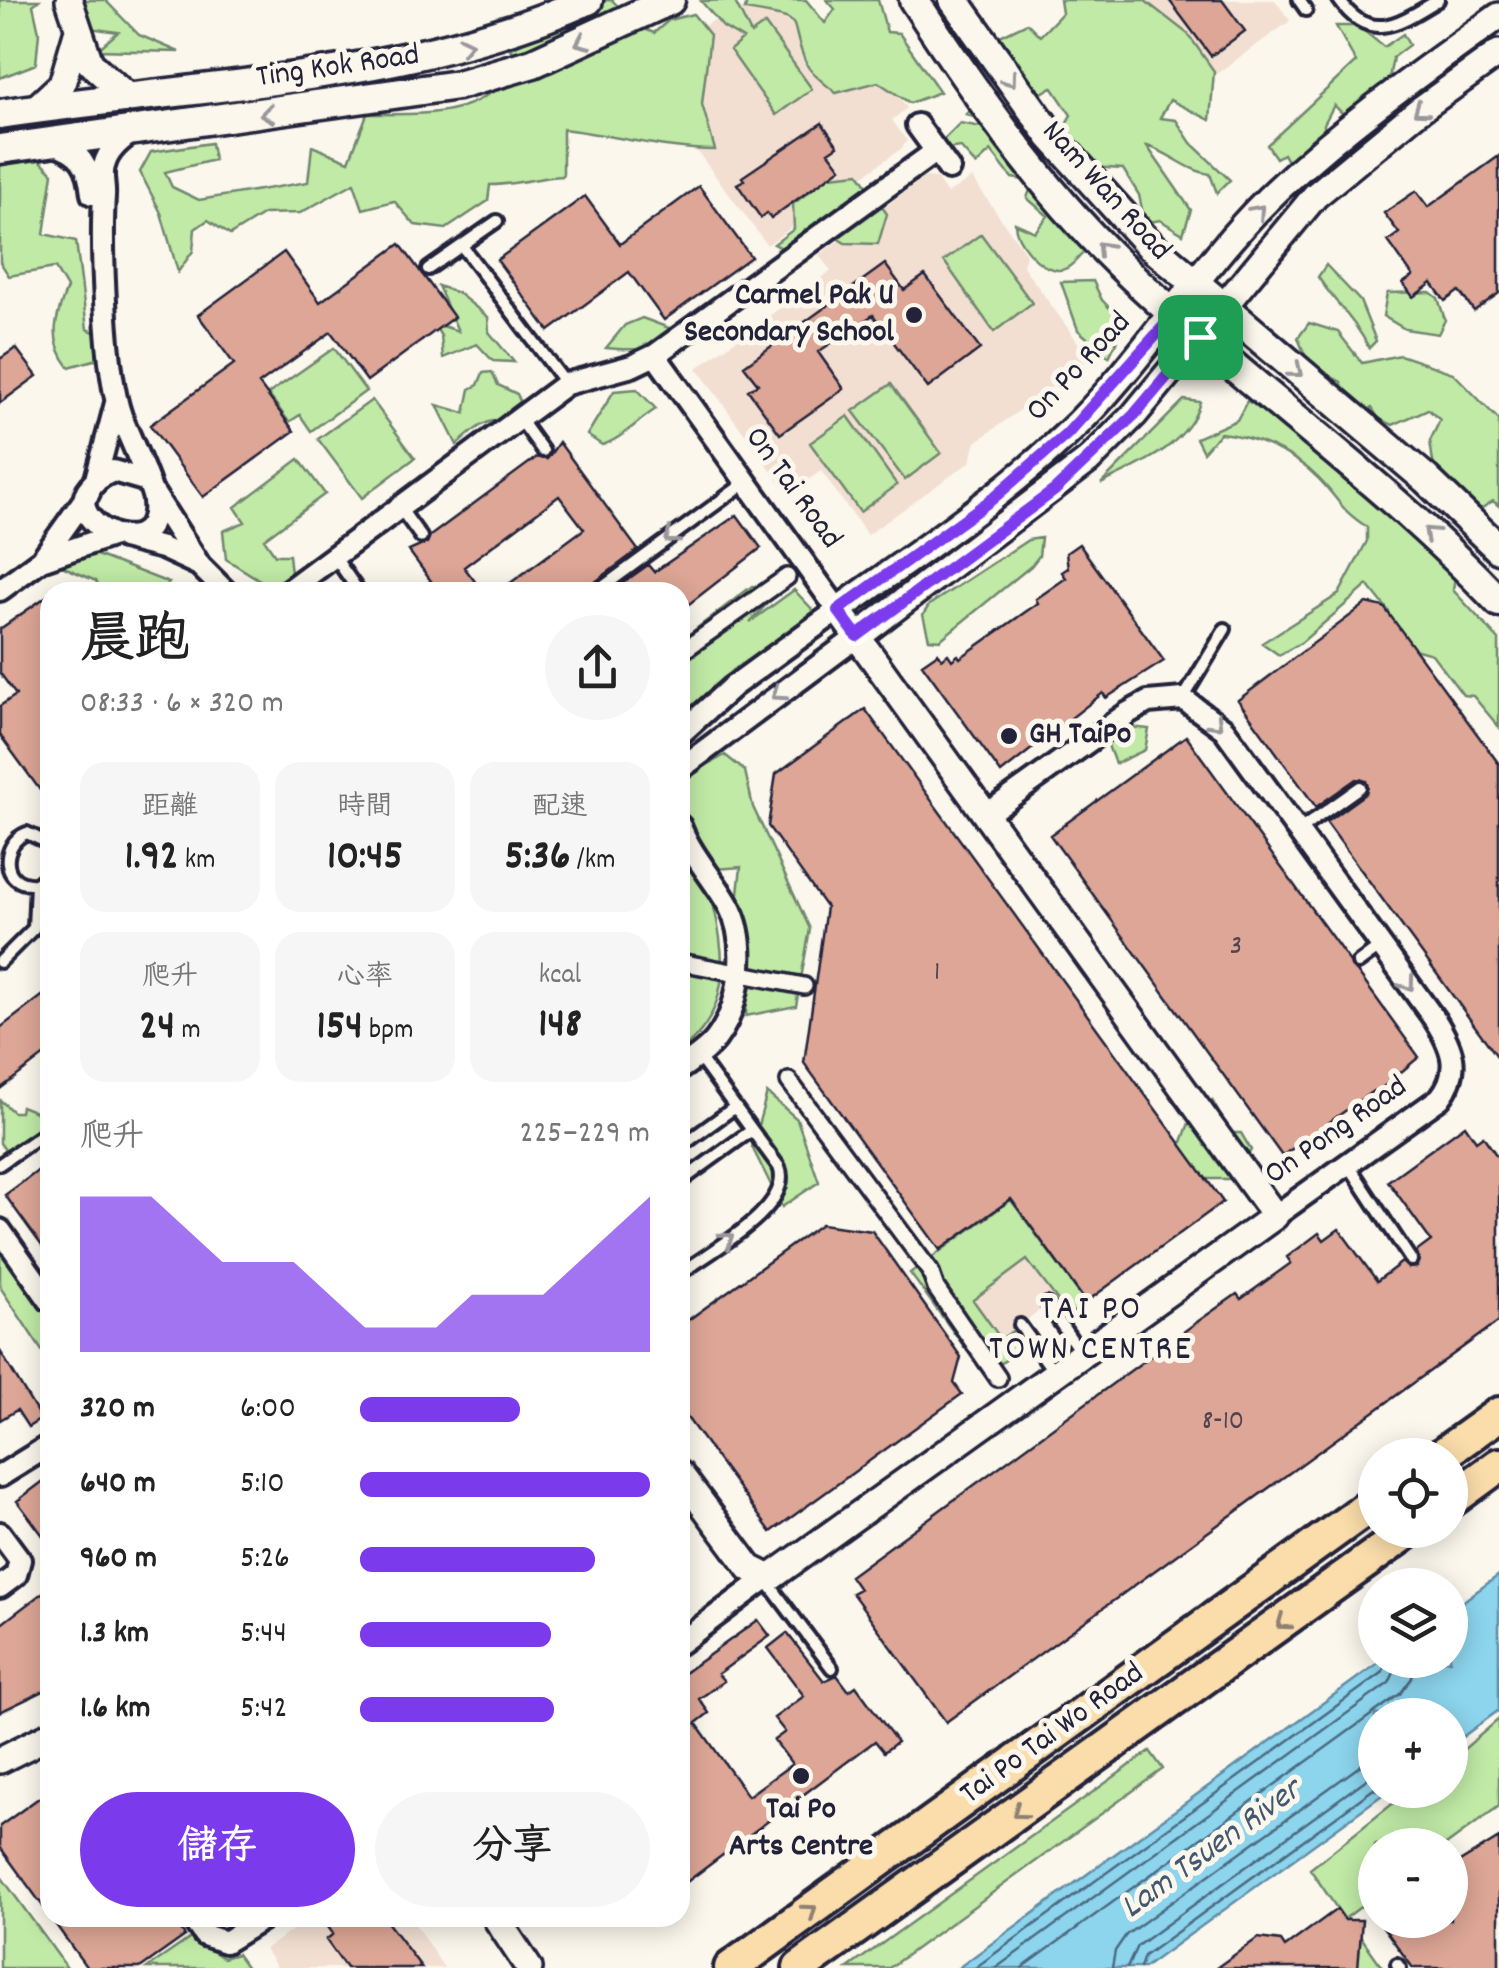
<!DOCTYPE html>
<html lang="zh-TW">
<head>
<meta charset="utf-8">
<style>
	:root { --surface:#fff; --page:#f6f6f6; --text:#222; --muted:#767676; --accent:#7c3aed }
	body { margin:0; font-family:Dekko,"LXGW WenKai TC",sans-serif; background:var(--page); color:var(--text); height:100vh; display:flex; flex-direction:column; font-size:38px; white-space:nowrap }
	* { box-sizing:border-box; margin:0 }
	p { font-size:32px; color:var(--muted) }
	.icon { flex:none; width:55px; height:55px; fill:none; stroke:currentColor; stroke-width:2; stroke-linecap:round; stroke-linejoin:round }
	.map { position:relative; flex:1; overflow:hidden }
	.panel { position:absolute; left:40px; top:582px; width:650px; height:1345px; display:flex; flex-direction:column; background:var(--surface); border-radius:30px; box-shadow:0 5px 25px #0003 }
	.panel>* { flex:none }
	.buttons { position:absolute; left:1358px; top:1438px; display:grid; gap:20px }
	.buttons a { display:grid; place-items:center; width:110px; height:110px; border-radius:50%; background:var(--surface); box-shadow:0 5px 25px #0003; font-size:50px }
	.pin { position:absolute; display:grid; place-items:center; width:85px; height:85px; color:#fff; margin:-42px; border-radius:20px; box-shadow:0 5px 15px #0006 }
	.round { display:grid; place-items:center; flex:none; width:105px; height:105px; border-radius:52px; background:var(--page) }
	.head { display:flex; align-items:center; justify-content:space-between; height:170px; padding:0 40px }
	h1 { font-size:55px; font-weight:700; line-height:75px }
	.figures { display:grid; grid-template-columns:repeat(3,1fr); gap:15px; height:170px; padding:10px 40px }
	.figures div { display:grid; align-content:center; border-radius:25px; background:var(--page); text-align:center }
	.figures b { font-size:42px; font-weight:700 }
	.figures small { font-size:28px; font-weight:400 }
	.figures p { font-size:28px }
	.chart { height:280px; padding:20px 40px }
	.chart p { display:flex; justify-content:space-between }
	.chart svg { width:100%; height:180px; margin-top:10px; fill:var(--accent); opacity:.7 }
	.action { display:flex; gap:20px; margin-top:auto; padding:20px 40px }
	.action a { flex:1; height:115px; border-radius:60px; background:var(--accent); color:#fff; font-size:40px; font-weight:700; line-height:115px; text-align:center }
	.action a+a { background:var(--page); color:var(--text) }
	ul { padding:0 40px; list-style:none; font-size:32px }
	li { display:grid; grid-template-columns:160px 120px 1fr; align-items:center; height:75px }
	li i { height:25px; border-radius:12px; background:var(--accent) }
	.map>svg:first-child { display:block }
	.built { fill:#f2dfd2 }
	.green { fill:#c0eaa6; stroke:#718670; stroke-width:2.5 }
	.water { fill:#8cd5ed; stroke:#628da6; stroke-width:2.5 }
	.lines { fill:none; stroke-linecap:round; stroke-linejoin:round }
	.shore { stroke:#4c6a82; stroke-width:2.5 }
	.building { fill:#dda696; stroke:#22223b; stroke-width:2.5 }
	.service-casing { stroke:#22223b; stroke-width:18 }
	.pedestrian-casing { stroke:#22223b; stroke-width:22 }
	.minor-casing { stroke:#22223b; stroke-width:28 }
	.tertiary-casing { stroke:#22223b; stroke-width:32 }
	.secondary-casing { stroke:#22223b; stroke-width:35 }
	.primary-casing { stroke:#22223b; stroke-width:40 }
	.service { stroke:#fbf7ec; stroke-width:10 }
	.pedestrian { stroke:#fbf7ec; stroke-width:15 }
	.minor { stroke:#fbf7ec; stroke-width:20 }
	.tertiary { stroke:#fbf7ec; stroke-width:25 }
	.secondary { stroke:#fbf7ec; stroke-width:28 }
	.primary { stroke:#fbddab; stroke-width:32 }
	.oneway { stroke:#99979c }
	.oneway2 { stroke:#8e8073 }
	.route-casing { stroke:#fff; stroke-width:20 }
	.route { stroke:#7c3aed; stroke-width:12 }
	.poi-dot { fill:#22223b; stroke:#fbf7ec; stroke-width:4 }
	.labels { text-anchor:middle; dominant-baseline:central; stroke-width:10; stroke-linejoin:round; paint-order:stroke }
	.number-label { font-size:28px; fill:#514352 }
	.street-label { font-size:32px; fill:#22223b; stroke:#fbf7ec }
	.poi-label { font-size:32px; font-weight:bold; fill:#22223b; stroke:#fbf7ec; text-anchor:end }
	.neighbourhood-label { font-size:35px; letter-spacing:2.5px; fill:#22223b; stroke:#fbf7ec }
	.water-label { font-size:35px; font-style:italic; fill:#425870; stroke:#fbf7ec }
</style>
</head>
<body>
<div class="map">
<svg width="1499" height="1968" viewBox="0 0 1499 1968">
	<rect width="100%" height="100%" fill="#fbf7ec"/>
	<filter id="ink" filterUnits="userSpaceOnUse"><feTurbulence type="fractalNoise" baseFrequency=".01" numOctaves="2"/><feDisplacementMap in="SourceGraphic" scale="20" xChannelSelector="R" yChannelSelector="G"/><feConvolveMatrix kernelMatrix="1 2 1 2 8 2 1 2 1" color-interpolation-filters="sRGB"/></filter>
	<g filter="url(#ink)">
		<!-- built -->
		<path class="built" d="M1136 0H1275L1290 21 1198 87Z
			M763 4H791L881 72 907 108 892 120 907 141 902 148 767 245 679 127 638 62 731 11Z
			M925 177 936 178 947 194 972 178 1026 254 1023 266 1090 359 976 442 970 462 867 535 821 471 788 494 697 368 831 271 819 255Z
			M1028 1260 1056 1298 1001 1339 973 1301Z
			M310 1918H411L444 1968H277L265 1949Z"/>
		<!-- green -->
		<path class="green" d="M0 0H39L33 5 39 32 36 64 0 78Z
			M83 0H105L139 35 179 52 97 50 118 32 89 28Z
			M612 0 637 26 654 33 669 20 693 14 710 35 702 104 715 150C664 150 614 135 563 129V176C537 177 517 185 490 185L488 201 446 229 415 225 394 201 363 209 354 183 300 213 264 214 230 235 208 220 195 229 193 251 178 272 161 213 140 172 151 152 211 143 214 160 165 172 172 187 199 200 308 182 312 146 349 161 367 114C424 114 488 120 518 59L510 49 539 34 545 16 566 33 573 22 575 2Z
			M734 0 751 34 765 24 812 89 776 115 730 50 743 39 723 27 701 1Z
			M747 0H806L825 23 835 9 827 0H878L887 32 899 33 940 92 910 103 878 82 836 93C827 85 812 75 807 65 784 15 813 21 745 10Z
			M1060 0H1144L1188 34 1214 71 1210 120 1170 100 1160 118 1176 120 1191 143 1230 180 1217 193 1210 174C1187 171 1169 152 1147 146L1191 210 1183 234 1160 220 1145 223 1139 195 1123 169 1091 167 1061 132 1071 115 1052 87 1035 97 1018 63 1005 56 1000 36 1027 23 1040 36 1062 13Z
			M1336 26H1358L1384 47 1403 34 1409 45 1393 57 1389 79 1376 96H1365L1344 115 1334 105 1324 124V138L1290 167 1283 154 1276 158 1267 145 1356 62Z
			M978 102 1099 251 1084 252C1077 259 1069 271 1057 270 1038 268 1015 241 1015 223L1035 232 1048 216 1027 198 1030 190 1024 180 1012 178 991 151 976 165 960 147 947 149 941 142 960 123 981 127 980 120 966 114Z
			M37 157 53 173 44 234 76 241 87 329 107 337 110 361 94 360 69 367C48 340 55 319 67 288L55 268 9 276 0 262V166Z
			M859 173 887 214 878 244 845 243 817 225 788 251 774 244 794 229 793 204 830 176Z
			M981 234 1032 303 994 332 944 261Z
			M1326 265 1360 301 1376 341 1369 348C1356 321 1335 303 1318 277Z
			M1093 281 1102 300 1125 324 1109 357 1078 330 1061 282Z
			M438 286 458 293 488 317 489 332 514 362 493 361 477 344 443 358 441 336 433 323 458 331Z
			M1430 292 1438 298 1445 320 1438 334 1405 329 1383 316 1387 293Z
			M642 318 677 331C654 351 635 351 606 348L625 325Z
			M1309 323 1338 332 1362 363 1400 355 1453 373 1499 420V506L1493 501 1479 510 1434 469 1430 441 1440 420 1428 409 1393 425 1379 419 1372 408 1354 411 1341 382 1309 365 1298 338Z
			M334 348 366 391 311 431 300 415 289 422 268 394Z
			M492 372 498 385 517 394 523 408 517 421C490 415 476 427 457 445L437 405 465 413 470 389 478 385 483 373Z
			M891 384 941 453 905 480 853 411Z
			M637 389 656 409C637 421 622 439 602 445L587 435 614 391Z
			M372 400 415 458 362 498 318 439Z
			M1184 400 1200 402C1188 446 1138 465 1101 484Z
			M1247 401 1304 426 1456 570 1453 590 1499 640V727L1473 696 1463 695 1432 654 1400 645 1388 610 1368 585 1302 642 1279 655 1262 643 1339 594 1367 541V527C1337 507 1340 500 1318 478 1294 453 1253 436 1220 433L1203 452 1196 438 1237 420Z
			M848 416 897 485 860 512 810 443Z
			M299 459 325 494 264 539 275 555H289L291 573 279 592 226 559 223 531 245 522 235 507Z
			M1041 538 1039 556 1031 566 940 640 929 639 923 615 929 605 1028 540Z
			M86 551 169 583 160 592H102L96 581 57 564Z
			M752 586 780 590 750 622 794 590 814 611 778 638 779 648 680 722V641Z
			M1113 725 1149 729 1145 750 1115 764 1103 732Z
			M725 755 745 771 753 807 810 929 796 1006 746 1016 749 926 738 893 741 867 716 869C707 850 670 798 684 782 694 770 712 763 725 755Z
			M680 819 712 872 730 883 713 903C727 959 731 1013 680 1051Z
			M767 1093 797 1119 819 1182 782 1207 752 1147Z
			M0 1100 13 1112H20L21 1106 36 1112 45 1137 31 1147 5 1150 0 1143Z
			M1212 1100 1230 1133H1241L1251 1150 1234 1179H1193L1176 1158 1189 1123Z
			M1011 1200 1086 1303 1069 1315 1027 1260 973 1300 1001 1339 1014 1330 1026 1345 985 1375 910 1273Z
			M0 1242 50 1295V1363L0 1287Z
			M1499 1719V1806L1446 1845H1375V1896L1347 1917 1383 1968H1355L1360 1942 1310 1869 1410 1790H1450V1761Z
			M1150 1751 1163 1769 889 1968H848Z
			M0 1875 67 1968H0Z
			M192 1937 223 1958 237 1954 247 1968H147Z"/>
		<!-- water -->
		<path class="water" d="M1499 1575V1710L1450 1746V1715H1375V1790H1389L1144 1968H958L1382 1660H1450V1611Z"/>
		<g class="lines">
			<!-- shore -->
			<path class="shore" d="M975 1968 1382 1673 1387 1660
				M996 1968 1389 1683 1400 1660
				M1022 1968 1400 1694 1412 1678 1415 1660
				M1112 1968 1115 1951 1126 1935 1375 1755
				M1127 1968 1137 1946 1375 1773
				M1140 1968 1144 1956 1375 1788"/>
		</g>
		<!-- building -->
		<path class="building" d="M1169 0H1222L1245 31 1211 56Z
			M822 123 838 146 829 152 841 168 771 218 767 213 761 218 737 184 744 180 742 177Z
			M1499 156V293L1474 311 1459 291 1445 301 1432 283 1413 297 1403 283 1413 276 1388 241 1399 233 1384 213 1416 191 1428 207Z
			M699 186 751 257 664 320 629 272 549 331 497 260 585 196 620 244Z
			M400 244 454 317 367 381 331 332 259 384 294 431 203 497 150 425 234 364 198 315 284 252 320 302Z
			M885 264 904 290 925 275 980 349 928 388 873 315 818 352 844 389 780 434 748 390 758 384 744 366Z
			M16 348 37 376 0 403V359Z
			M559 442 638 550 591 585 587 592H498L584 529 559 496 464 567 483 592H415L431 581 409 551 427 543 430 536 537 457 547 459Z
			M737 515 761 548 680 611V592H610L648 565 654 572Z
			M1079 544 1164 661 1106 698 1103 693 1001 773 922 664 938 653 942 659 948 654 952 660 958 655 960 658 1038 603 1036 599 1066 578 1062 572 1068 568 1066 553Z
			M50 594V698L42 704 50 715V804L0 735V706L16 695 0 673V629Z
			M1367 603 1384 607 1499 764V1059L1326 822 1366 793V781L1356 779 1316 807 1238 700Z
			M865 709 1223 1202 1086 1302 1011 1199 940 1250 804 1063 826 907 768 826 776 774Z
			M1186 736 1419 1057 1375 1094 1373 1091 1282 1156 1050 835Z
			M50 990V1051L0 1089V1028Z
			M1465 1125 1476 1141 1483 1136 1499 1159V1321L946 1722 852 1593 859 1589 850 1576 1197 1322 1237 1294 1241 1299 1291 1263 1287 1257 1319 1233 1324 1240 1339 1229 1377 1281 1402 1262 1408 1268 1417 1267 1416 1252 1431 1241 1388 1181Z
			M50 1162V1257L5 1195Z
			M821 1224 872 1231 961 1357 954 1383 962 1394 771 1532 680 1408V1326Z
			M0 1351 41 1419 28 1427 17 1410 0 1420Z
			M50 1476V1545L17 1501Z
			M50 1587V1688L0 1712V1625Z
			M758 1620 770 1636 718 1674 724 1681 699 1699 709 1713 696 1723 748 1796 792 1764 774 1740 785 1732 774 1718 804 1696 768 1648 787 1633 824 1681 837 1675 849 1691 856 1686 897 1742 884 1752 875 1741 680 1887V1676Z
			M50 1790V1916L0 1847V1826Z
			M1499 1838V1968H1413L1378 1920H1450V1868Z
			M1337 1909 1345 1920H1362L1358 1968H1216L1258 1938 1281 1941 1285 1947Z
			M51 1918H172L185 1936 140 1968H87Z
			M322 1918H384L422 1968H346L326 1940 333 1934Z"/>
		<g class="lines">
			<defs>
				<path id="service" d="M1299 0 1306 10
					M1339 0C1370 45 1400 23 1438 0
					M462 246 566 384
					M428 269 497 221
					M520 419 543 451
					M400 508 421 537
					M334 556 359 592
					M596 592 746 482
					M1183 699 1225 629
					M1298 831 1360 787
					M50 844 27 833C0 843 0 887 36 884L50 873
					M0 962 34 928 36 884
					M1358 963 1381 946
					M680 1147 735 1107
					M0 1164 50 1129
					M1348 1164 1411 1260
					M680 1182 752 1130
					M680 1274C709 1252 795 1207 779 1167L698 1056
					M1047 1304 1081 1353
					M1020 1325 1055 1373
					M766 1580 832 1668
					M1397 1964 1400 1968"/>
				<path id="pedestrian" d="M680 653 787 577
					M680 962 804 986
					M789 1081 930 1271 936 1288 998 1378"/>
				<path id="minor" d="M917 125 949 169
					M132 132C120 141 108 150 104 166 101 176 105 186 104 196 101 245 105 372 121 416 128 434 153 488 154 501 162 580 27 509 113 471L144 480
					M53 143C81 152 89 165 92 194
					M655 355 936 151
					M95 483 116 403
					M154 494 200 566 226 592
					M123 538 162 548 199 565
					M42 559 89 493
					M0 590 41 560 111 536
					M286 592 566 384 632 366 655 355 838 610 732 687 680 734
					M680 769 857 637
					M987 814 1128 713 1148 702 1183 699 1224 729 1435 1020C1452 1047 1462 1070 1440 1098L1275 1216
					M680 826C691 855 714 879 729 906 749 943 741 1006 716 1039 707 1051 692 1060 680 1069
					M0 1230 50 1301
					M0 1476 50 1445
					M0 1533 20 1560 16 1575 0 1587
					M680 1643 765 1579
					M192 1918 204 1935 225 1942 264 1918"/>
				<path id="tertiary" d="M69 0 90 63 127 96
					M35 109 62 84 77 33
					M857 637 1089 460 1134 415 1315 196 1417 112 1499 53
					M680 1474 750 1568 770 1578 1275 1216 838 610C916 554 996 501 1066 435 1142 364 1194 272 1268 199 1338 130 1419 74 1499 16
					M0 1760 50 1735
					M496 1918 529 1968"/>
				<path id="secondary" d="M914 0C975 93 1039 186 1119 264 1241 382 1382 478 1499 602
					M954 0 1051 136 1149 244 1426 479 1499 549
					M0 114C194 85 407 81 588 0
					M0 149 458 85 533 63 670 0"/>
				<path id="primary" d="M1442 1455 1499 1414
					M1450 1501 1499 1465
					M731 1968 1375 1502
					M800 1968 1410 1530"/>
			</defs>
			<!-- service casing -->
			<use href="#service" class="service-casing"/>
			<!-- pedestrian casing -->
			<use href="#pedestrian" class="pedestrian-casing"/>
			<!-- minor casing -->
			<use href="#minor" class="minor-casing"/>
			<!-- tertiary casing -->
			<use href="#tertiary" class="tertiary-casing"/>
			<!-- secondary casing -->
			<use href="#secondary" class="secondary-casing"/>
			<!-- primary casing -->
			<use href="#primary" class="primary-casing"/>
			<!-- service -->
			<use href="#service" class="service"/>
			<!-- pedestrian -->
			<use href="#pedestrian" class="pedestrian"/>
			<!-- minor -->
			<use href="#minor" class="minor"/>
			<!-- tertiary -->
			<use href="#tertiary" class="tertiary"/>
			<!-- secondary -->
			<use href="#secondary" class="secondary"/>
			<!-- primary -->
			<use href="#primary" class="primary"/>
		</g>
		<!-- one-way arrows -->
		<defs><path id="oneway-chevron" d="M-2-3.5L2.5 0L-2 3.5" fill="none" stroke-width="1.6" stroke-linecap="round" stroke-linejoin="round" transform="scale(2.5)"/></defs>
		<g class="oneway">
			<use href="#oneway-chevron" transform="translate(582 42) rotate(156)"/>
			<use href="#oneway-chevron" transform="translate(466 45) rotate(-12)"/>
			<use href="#oneway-chevron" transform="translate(1010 80) rotate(54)"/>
			<use href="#oneway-chevron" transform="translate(1420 110) rotate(144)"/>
			<use href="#oneway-chevron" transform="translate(267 114) rotate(172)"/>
			<use href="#oneway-chevron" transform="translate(1258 211) rotate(-48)"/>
			<use href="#oneway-chevron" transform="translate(1103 248) rotate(-133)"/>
			<use href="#oneway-chevron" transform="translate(1296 371) rotate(39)"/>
			<use href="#oneway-chevron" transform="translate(1430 533) rotate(-137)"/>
			<use href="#oneway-chevron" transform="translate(671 537) rotate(144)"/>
			<use href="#oneway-chevron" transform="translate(778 694) rotate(145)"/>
			<use href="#oneway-chevron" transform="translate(1216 723) rotate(45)"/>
			<use href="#oneway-chevron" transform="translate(1408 984) rotate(54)"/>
			<use href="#oneway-chevron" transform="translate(727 1239) rotate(-36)"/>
		</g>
		<g class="oneway2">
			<use href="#oneway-chevron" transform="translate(1283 1623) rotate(144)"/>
			<use href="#oneway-chevron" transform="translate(1019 1812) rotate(144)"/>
			<use href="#oneway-chevron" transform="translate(810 1911) rotate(-36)"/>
		</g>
	</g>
	<g class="lines" filter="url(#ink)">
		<defs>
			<path id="route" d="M1173 316 1200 337 1134 415 1055 490 857 636 838 610 991 500 1067 434Z"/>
		</defs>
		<!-- route casing -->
		<use href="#route" class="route-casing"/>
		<!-- route -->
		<use href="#route" class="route"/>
	</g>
	<!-- markers -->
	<g class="poi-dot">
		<circle cx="914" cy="315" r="10"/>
		<circle cx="1009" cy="736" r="10"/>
		<circle cx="801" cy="1776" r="10"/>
	</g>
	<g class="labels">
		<!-- number labels -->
		<g class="number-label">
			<text x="1236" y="948">3</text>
			<text x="937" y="974">1</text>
			<text x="1223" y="1423">8-10</text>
		</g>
		<!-- street labels -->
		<g class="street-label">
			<text transform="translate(338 68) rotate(-8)">Ting Kok Road</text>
			<text transform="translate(1105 192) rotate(48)">Nam Wan Road</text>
			<text transform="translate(1080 368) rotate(-47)">On Po Road</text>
			<text transform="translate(792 489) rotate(54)">On Tai Road</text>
			<text transform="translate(1337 1132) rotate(-35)">On Pong Road</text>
			<text transform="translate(1053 1735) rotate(-36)">Tai Po Tai Wo Road</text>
		</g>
		<!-- poi labels -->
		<g class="poi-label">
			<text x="894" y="297">Carmel Pak U<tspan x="894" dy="37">Secondary School</tspan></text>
			<text x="1029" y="736" text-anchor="start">GH TaiPo</text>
			<text x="801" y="1811" text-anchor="middle">Tai Po<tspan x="801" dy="37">Arts Centre</tspan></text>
		</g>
		<!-- neighbourhood labels -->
		<g class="neighbourhood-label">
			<text x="1091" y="1311">TAI PO<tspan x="1091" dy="40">TOWN CENTRE</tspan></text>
		</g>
		<!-- water labels -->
		<g class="water-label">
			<text transform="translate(1212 1850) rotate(-36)">Lam Tsuen River</text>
		</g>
	</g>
</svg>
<div class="buttons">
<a><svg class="icon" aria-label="locate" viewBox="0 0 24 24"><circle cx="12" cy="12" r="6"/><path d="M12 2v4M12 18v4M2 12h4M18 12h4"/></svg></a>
<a><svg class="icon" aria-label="layers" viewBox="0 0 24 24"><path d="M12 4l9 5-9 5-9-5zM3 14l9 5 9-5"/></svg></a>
<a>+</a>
<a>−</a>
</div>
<div class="pin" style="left:1200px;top:337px;background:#1e9e55"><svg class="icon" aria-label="arrive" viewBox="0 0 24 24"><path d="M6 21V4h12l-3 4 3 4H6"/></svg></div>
<section class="panel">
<div class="head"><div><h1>晨跑</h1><p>08:33 · 6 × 320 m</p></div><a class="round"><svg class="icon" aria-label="share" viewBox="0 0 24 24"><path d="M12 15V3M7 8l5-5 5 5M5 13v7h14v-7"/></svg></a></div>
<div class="figures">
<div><p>距離</p><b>1.92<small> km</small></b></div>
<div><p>時間</p><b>10:45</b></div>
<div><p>配速</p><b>5:36<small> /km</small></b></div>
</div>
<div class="figures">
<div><p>爬升</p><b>24<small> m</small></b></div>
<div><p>心率</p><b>154<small> bpm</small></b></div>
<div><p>kcal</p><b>148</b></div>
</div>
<div class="chart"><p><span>爬升</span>225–229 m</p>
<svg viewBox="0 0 160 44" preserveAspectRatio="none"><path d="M0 44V6L10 6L20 6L30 14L40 22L50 22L60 22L70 30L80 38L90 38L100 38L110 30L120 30L130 30L140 22L150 14L160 6V44z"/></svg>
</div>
<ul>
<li><b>320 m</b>6:00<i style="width:55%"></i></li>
<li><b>640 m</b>5:10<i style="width:100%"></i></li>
<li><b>960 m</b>5:26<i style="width:81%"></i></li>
<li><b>1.3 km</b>5:44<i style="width:66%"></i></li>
<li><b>1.6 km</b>5:42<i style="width:67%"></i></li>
</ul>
<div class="action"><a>儲存</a><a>分享</a></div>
</section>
</div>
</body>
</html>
